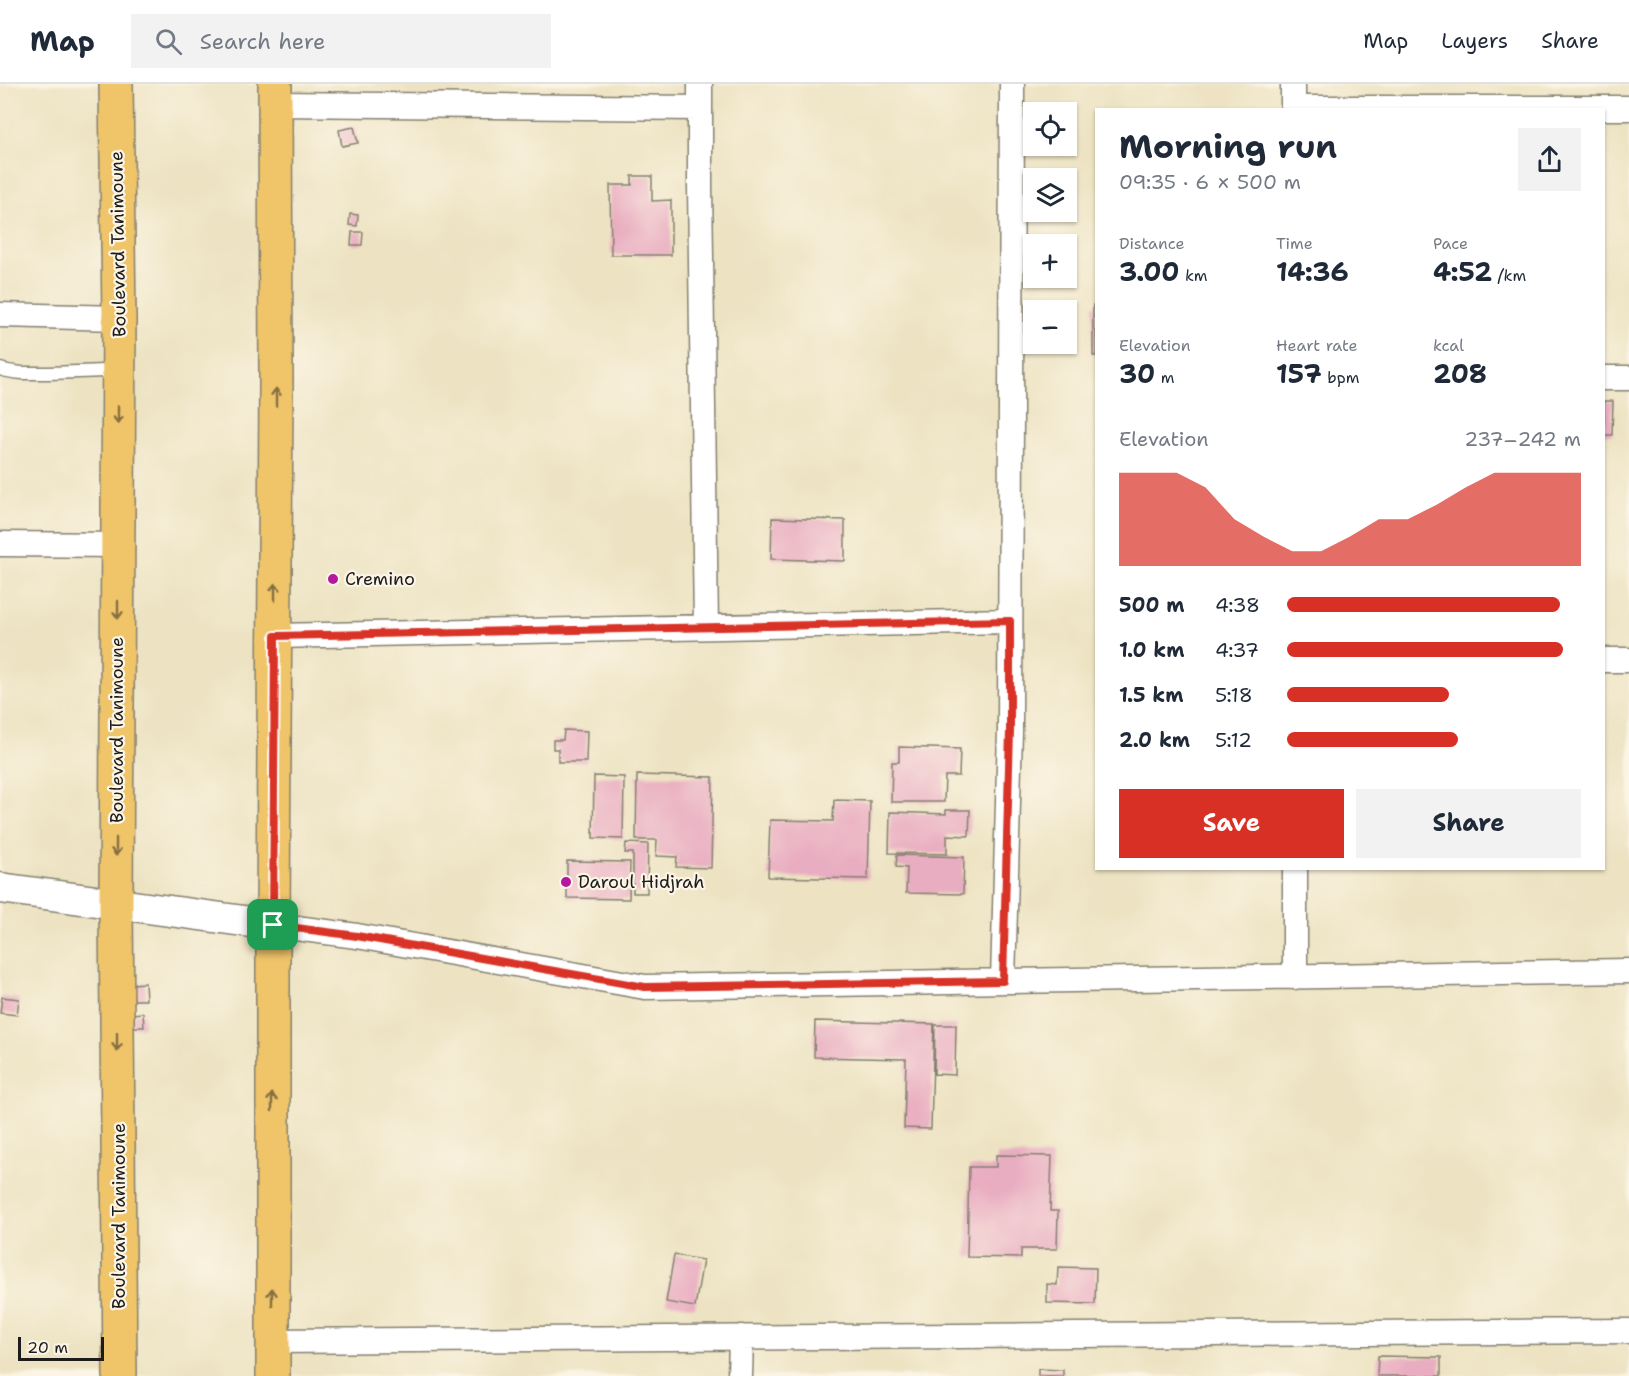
<!DOCTYPE html>
<html lang="en">
<head>
<meta charset="utf-8">
<style>
	:root { --surface:#fff; --page:#f2f2f3; --text:#1f2937; --muted:#747a83; --line:#e0e1e3; --accent:#d93025 }
	body { margin:0; font-family:"Shantell Sans",sans-serif; background:var(--page); color:var(--text); height:100vh; display:flex; flex-direction:column; font-size:22px; white-space:nowrap }
	* { box-sizing:border-box; margin:0 }
	p { font-size:20px; color:var(--muted) }
	.icon { flex:none; width:33px; height:33px; fill:none; stroke:currentColor; stroke-width:2; stroke-linecap:round; stroke-linejoin:round }
	.map { position:relative; flex:1; overflow:hidden }
	.sheet { position:absolute; left:1095px; top:24px; width:510px; height:762px; display:flex; flex-direction:column; background:var(--surface); border-radius:0px; box-shadow:0 2px 4px #0004 }
	.sheet>* { flex:none }
	.tools { position:absolute; left:1023px; top:18px; display:grid; gap:12px }
	.tools a { display:grid; place-items:center; width:54px; height:54px; border-radius:0px; background:var(--surface); box-shadow:0 2px 4px #0004; font-size:30px }
	.scale { position:absolute; left:18px; bottom:15px; width:86px; box-sizing:border-box; padding-left:6px; border:3px solid #1c1c1c; border-top:0; font-size:16px; line-height:21px; white-space:nowrap; color:#1c1c1c; -webkit-text-stroke:4px #fcf5e5; paint-order:stroke }
	.pin { position:absolute; display:grid; place-items:center; width:51px; height:51px; color:#fff; margin:-26px; border-radius:12px; box-shadow:0 3px 9px #0006 }
	.round { display:grid; place-items:center; flex:none; width:63px; height:63px; border-radius:0px; background:var(--page) }
	.summary { display:flex; align-items:center; justify-content:space-between; height:102px; padding:0 24px }
	h1 { font-size:33px; font-weight:700; line-height:45px }
	.stats { display:grid; grid-template-columns:repeat(3,1fr); gap:9px; height:102px; padding:6px 24px }
	.stats div { display:grid; align-content:center }
	.stats b { font-size:26px; font-weight:700 }
	.stats small { font-size:16px; font-weight:400 }
	.stats p { font-size:16px }
	.chart { height:168px; padding:12px 24px }
	.chart p { display:flex; justify-content:space-between }
	.chart svg { width:100%; height:108px; margin-top:6px; fill:var(--accent); opacity:.7 }
	.cta { display:flex; gap:12px; margin-top:auto; padding:12px 24px }
	.cta a { flex:1; height:69px; border-radius:0px; background:var(--accent); color:#fff; font-size:24px; font-weight:700; line-height:69px; text-align:center }
	.cta a+a { background:var(--page); color:var(--text) }
	ul { padding:0 24px; list-style:none; font-size:20px }
	li { display:grid; grid-template-columns:96px 72px 1fr; align-items:center; height:45px }
	li i { height:15px; border-radius:8px; background:var(--accent) }
	header { display:flex; align-items:center; gap:36px; box-sizing:border-box; height:84px; padding:0 30px; background:var(--surface); border-bottom:2px solid var(--line) }
	header strong { font-size:28px }
	nav { display:flex; gap:33px; margin-inline-start:auto; font-size:21px }
	.search { width:420px; height:54px; background:var(--page); display:flex; align-items:center; gap:15px; box-sizing:border-box; padding:0 21px; border-radius:0px; color:var(--muted); font-size:22px }
	.map>svg:first-child { display:block }
	.building { fill:#e9adc1 }
	.lines { fill:none; stroke-linecap:round; stroke-linejoin:round }
	.service-casing { stroke:#848070; stroke-width:15 }
	.minor-casing { stroke:#848070; stroke-width:27 }
	.tertiary-casing { stroke:#848070; stroke-width:33 }
	.primary-casing { stroke:#848070; stroke-width:36 }
	.service { stroke:#fff; stroke-width:12 }
	.minor { stroke:#fff; stroke-width:24 }
	.tertiary { stroke:#fff; stroke-width:30 }
	.primary { stroke:#f0c469; stroke-width:33 }
	.oneway { stroke:#867042 }
	.route-casing { stroke:#fff; stroke-width:12 }
	.route { stroke:#d93025; stroke-width:8 }
	.poi-dot { fill:#b5179e; stroke:#fcf5e5; stroke-width:2 }
	.labels { text-anchor:middle; dominant-baseline:central; stroke-width:4.5; stroke-linejoin:round; paint-order:stroke }
	.street-label { font-size:18px; fill:#1c1c1c; stroke:#fcf5e5 }
	.poi-label { font-size:18px; fill:#1c1c1c; stroke:#fcf5e5; text-anchor:start }
</style>
</head>
<body>
<header>
<strong>Map</strong>
<div class="search"><svg class="icon" aria-label="search" viewBox="0 0 24 24"><circle cx="10" cy="10" r="6"/><path d="M15 15l6 6"/></svg>Search here</div>
<nav><a>Map</a><a>Layers</a><a>Share</a></nav>
</header>
<div class="map">
<svg width="1629" height="1292" viewBox="0 0 1629 1292">
	<rect width="100%" height="100%" fill="#fcf5e5"/>
	<filter id="ink" filterUnits="userSpaceOnUse"><feTurbulence type="fractalNoise" baseFrequency=".0167" numOctaves="2"/><feDisplacementMap in="SourceGraphic" scale="12" xChannelSelector="R" yChannelSelector="G"/><feConvolveMatrix kernelMatrix="1 2 1 2 8 2 1 2 1" color-interpolation-filters="sRGB"/></filter>
	<filter id="wash" filterUnits="userSpaceOnUse"><feTurbulence type="fractalNoise" baseFrequency=".008" numOctaves="4" result="noise"/><feDisplacementMap in="SourceGraphic" scale="24" xChannelSelector="R" yChannelSelector="G"/><feGaussianBlur stdDeviation="1.35" result="paint"/><feColorMatrix in="noise" values="0 0 0 0 0 0 0 0 0 0 0 0 0 0 0 0 0 1.4 0 .05"/><feComposite in="paint" operator="in"/></filter>
	<g filter="url(#wash)">
		<rect width="100%" height="100%" fill="#ede3c3"/>
		<g id="blocks">
			<!-- building -->
			<path class="building" d="M354 43 358 59 342 62 339 46Z
				M632 92H652V117L671 116V171H611L610 101H632Z
				M350 130 358 131 357 142 349 141Z
				M352 148H363L362 161H351Z
				M1093 221H1096V272H1093Z
				M1604 317H1613L1612 351H1604Z
				M772 434 845 436V477L771 475Z
				M564 646 587 647 586 678H558V665H553V656H563Z
				M899 663 960 665 959 692H945L944 718H891L892 678H899Z
				M637 691 713 693 711 784 676 783 677 773 656 772 657 756H636Z
				M594 692 624 693 623 755 593 754Z
				M834 716 870 717 868 795 768 793 770 736 833 737Z
				M946 726H970L969 752 947 751V770L889 769 890 728 946 730Z
				M626 759 648 760 647 809H633V769H625Z
				M897 771 964 773 963 810 906 809 907 784 896 783Z
				M567 777 630 778 629 815 567 814Z
				M145 899 146 916H134L132 900Z
				M2 913 19 915 17 931 0 929Z
				M143 929 144 943H132L131 930Z
				M815 937 934 940 931 1045 904 1044 906 975 814 973Z
				M935 941H956L955 991 934 990Z
				M996 1071 1052 1072 1050 1127H1058L1057 1165H1021V1174L967 1173 969 1083H996Z
				M674 1171 703 1176 695 1223 666 1218Z
				M1058 1183 1096 1184 1095 1220 1047 1219V1200L1057 1201Z
				M1378 1272 1441 1273V1292H1377Z
				M1038 1285 1063 1286V1292H1038Z"/>
		</g>
	</g>
	<g filter="url(#ink)">
		<use href="#blocks" fill-opacity="0" stroke="#848070" stroke-width="1.5"/>
		<g class="lines">
			<defs>
				<path id="service" d="M0 285C15 290 31 289 47 289 70 288 94 288 117 286"/>
				<path id="minor" d="M700 0V102L706 543
					M275 20 700 24
					M1293 24H1629
					M1293 26V0
					M0 231 119 234
					M1604 294H1629
					M0 460 118 461
					M275 552 1010 537
					M1604 576H1629
					M273 841 357 852 645 903 1629 887
					M1295 893V784
					M1003 897 1010 647 1012 0
					M272 1257 1629 1247
					M740 1292 741 1253"/>
				<path id="tertiary" d="M0 804 273 841"/>
				<path id="primary" d="M116 0 119 234 116 820 120 1292
					M273 1292V841L276 300 275 0"/>
			</defs>
			<!-- service casing -->
			<use href="#service" class="service-casing"/>
			<!-- minor casing -->
			<use href="#minor" class="minor-casing"/>
			<!-- tertiary casing -->
			<use href="#tertiary" class="tertiary-casing"/>
			<!-- primary casing -->
			<use href="#primary" class="primary-casing"/>
			<!-- service -->
			<use href="#service" class="service"/>
			<!-- minor -->
			<use href="#minor" class="minor"/>
			<!-- tertiary -->
			<use href="#tertiary" class="tertiary"/>
			<!-- primary -->
			<use href="#primary" class="primary"/>
		</g>
		<!-- one-way arrows -->
		<defs><path id="oneway-shaft" d="M-6 0H5M1.5-3L5.5 0L1.5 3" fill="none" stroke-width="1.6" stroke-linecap="round" stroke-linejoin="round" transform="scale(1.5)"/></defs>
		<g class="oneway">
			<use href="#oneway-shaft" transform="translate(276 313) rotate(-90)"/>
			<use href="#oneway-shaft" transform="translate(118 331) rotate(90)"/>
			<use href="#oneway-shaft" transform="translate(275 508) rotate(-90)"/>
			<use href="#oneway-shaft" transform="translate(118 526) rotate(90)"/>
			<use href="#oneway-shaft" transform="translate(116 763) rotate(90)"/>
			<use href="#oneway-shaft" transform="translate(117 958) rotate(90)"/>
			<use href="#oneway-shaft" transform="translate(272 1018) rotate(-90)"/>
			<use href="#oneway-shaft" transform="translate(272 1213) rotate(-90)"/>
		</g>
	</g>
	<g class="lines" filter="url(#ink)">
		<defs>
			<path id="route" d="M1010 537V647L1003 897 645 903 357 852 273 841 275 552Z"/>
		</defs>
		<!-- route casing -->
		<use href="#route" class="route-casing"/>
		<!-- route -->
		<use href="#route" class="route"/>
	</g>
	<!-- markers -->
	<g class="poi-dot">
		<circle cx="333" cy="495" r="6"/>
		<circle cx="566" cy="798" r="6"/>
	</g>
	<g class="labels">
		<!-- street labels -->
		<g class="street-label">
			<text transform="translate(118 160) rotate(-91)">Boulevard Tanimoune</text>
			<text transform="translate(117 646) rotate(-90)">Boulevard Tanimoune</text>
			<text transform="translate(119 1132) rotate(-90)">Boulevard Tanimoune</text>
		</g>
		<!-- poi labels -->
		<g class="poi-label">
			<text x="345" y="495">Cremino</text>
			<text x="578" y="798">Daroul Hidjrah</text>
		</g>
	</g>
</svg>
<div class="tools">
<a><svg class="icon" aria-label="locate" viewBox="0 0 24 24"><circle cx="12" cy="12" r="6"/><path d="M12 2v4M12 18v4M2 12h4M18 12h4"/></svg></a>
<a><svg class="icon" aria-label="layers" viewBox="0 0 24 24"><path d="M12 4l9 5-9 5-9-5zM3 14l9 5 9-5"/></svg></a>
<a>+</a>
<a>−</a>
</div>
<div class="scale">20 m</div>
<div class="pin" style="left:273px;top:841px;background:#1e9e55"><svg class="icon" aria-label="arrive" viewBox="0 0 24 24"><path d="M6 21V4h12l-3 4 3 4H6"/></svg></div>
<section class="sheet">
<div class="summary"><div><h1>Morning run</h1><p>09:35 · 6 × 500 m</p></div><a class="round"><svg class="icon" aria-label="share" viewBox="0 0 24 24"><path d="M12 15V3M7 8l5-5 5 5M5 13v7h14v-7"/></svg></a></div>
<div class="stats">
<div><p>Distance</p><b>3.00<small> km</small></b></div>
<div><p>Time</p><b>14:36</b></div>
<div><p>Pace</p><b>4:52<small> /km</small></b></div>
</div>
<div class="stats">
<div><p>Elevation</p><b>30<small> m</small></b></div>
<div><p>Heart rate</p><b>157<small> bpm</small></b></div>
<div><p>kcal</p><b>208</b></div>
</div>
<div class="chart"><p><span>Elevation</span>237–242 m</p>
<svg viewBox="0 0 160 44" preserveAspectRatio="none"><path d="M0 44V6L10 6L20 6L30 12L40 25L50 32L60 38L70 38L80 32L90 25L100 25L110 19L120 12L130 6L140 6L150 6L160 6V44z"/></svg>
</div>
<ul>
<li><b>500 m</b>4:38<i style="width:93%"></i></li>
<li><b>1.0 km</b>4:37<i style="width:94%"></i></li>
<li><b>1.5 km</b>5:18<i style="width:55%"></i></li>
<li><b>2.0 km</b>5:12<i style="width:58%"></i></li>
</ul>
<div class="cta"><a>Save</a><a>Share</a></div>
</section>
</div>
</body>
</html>
